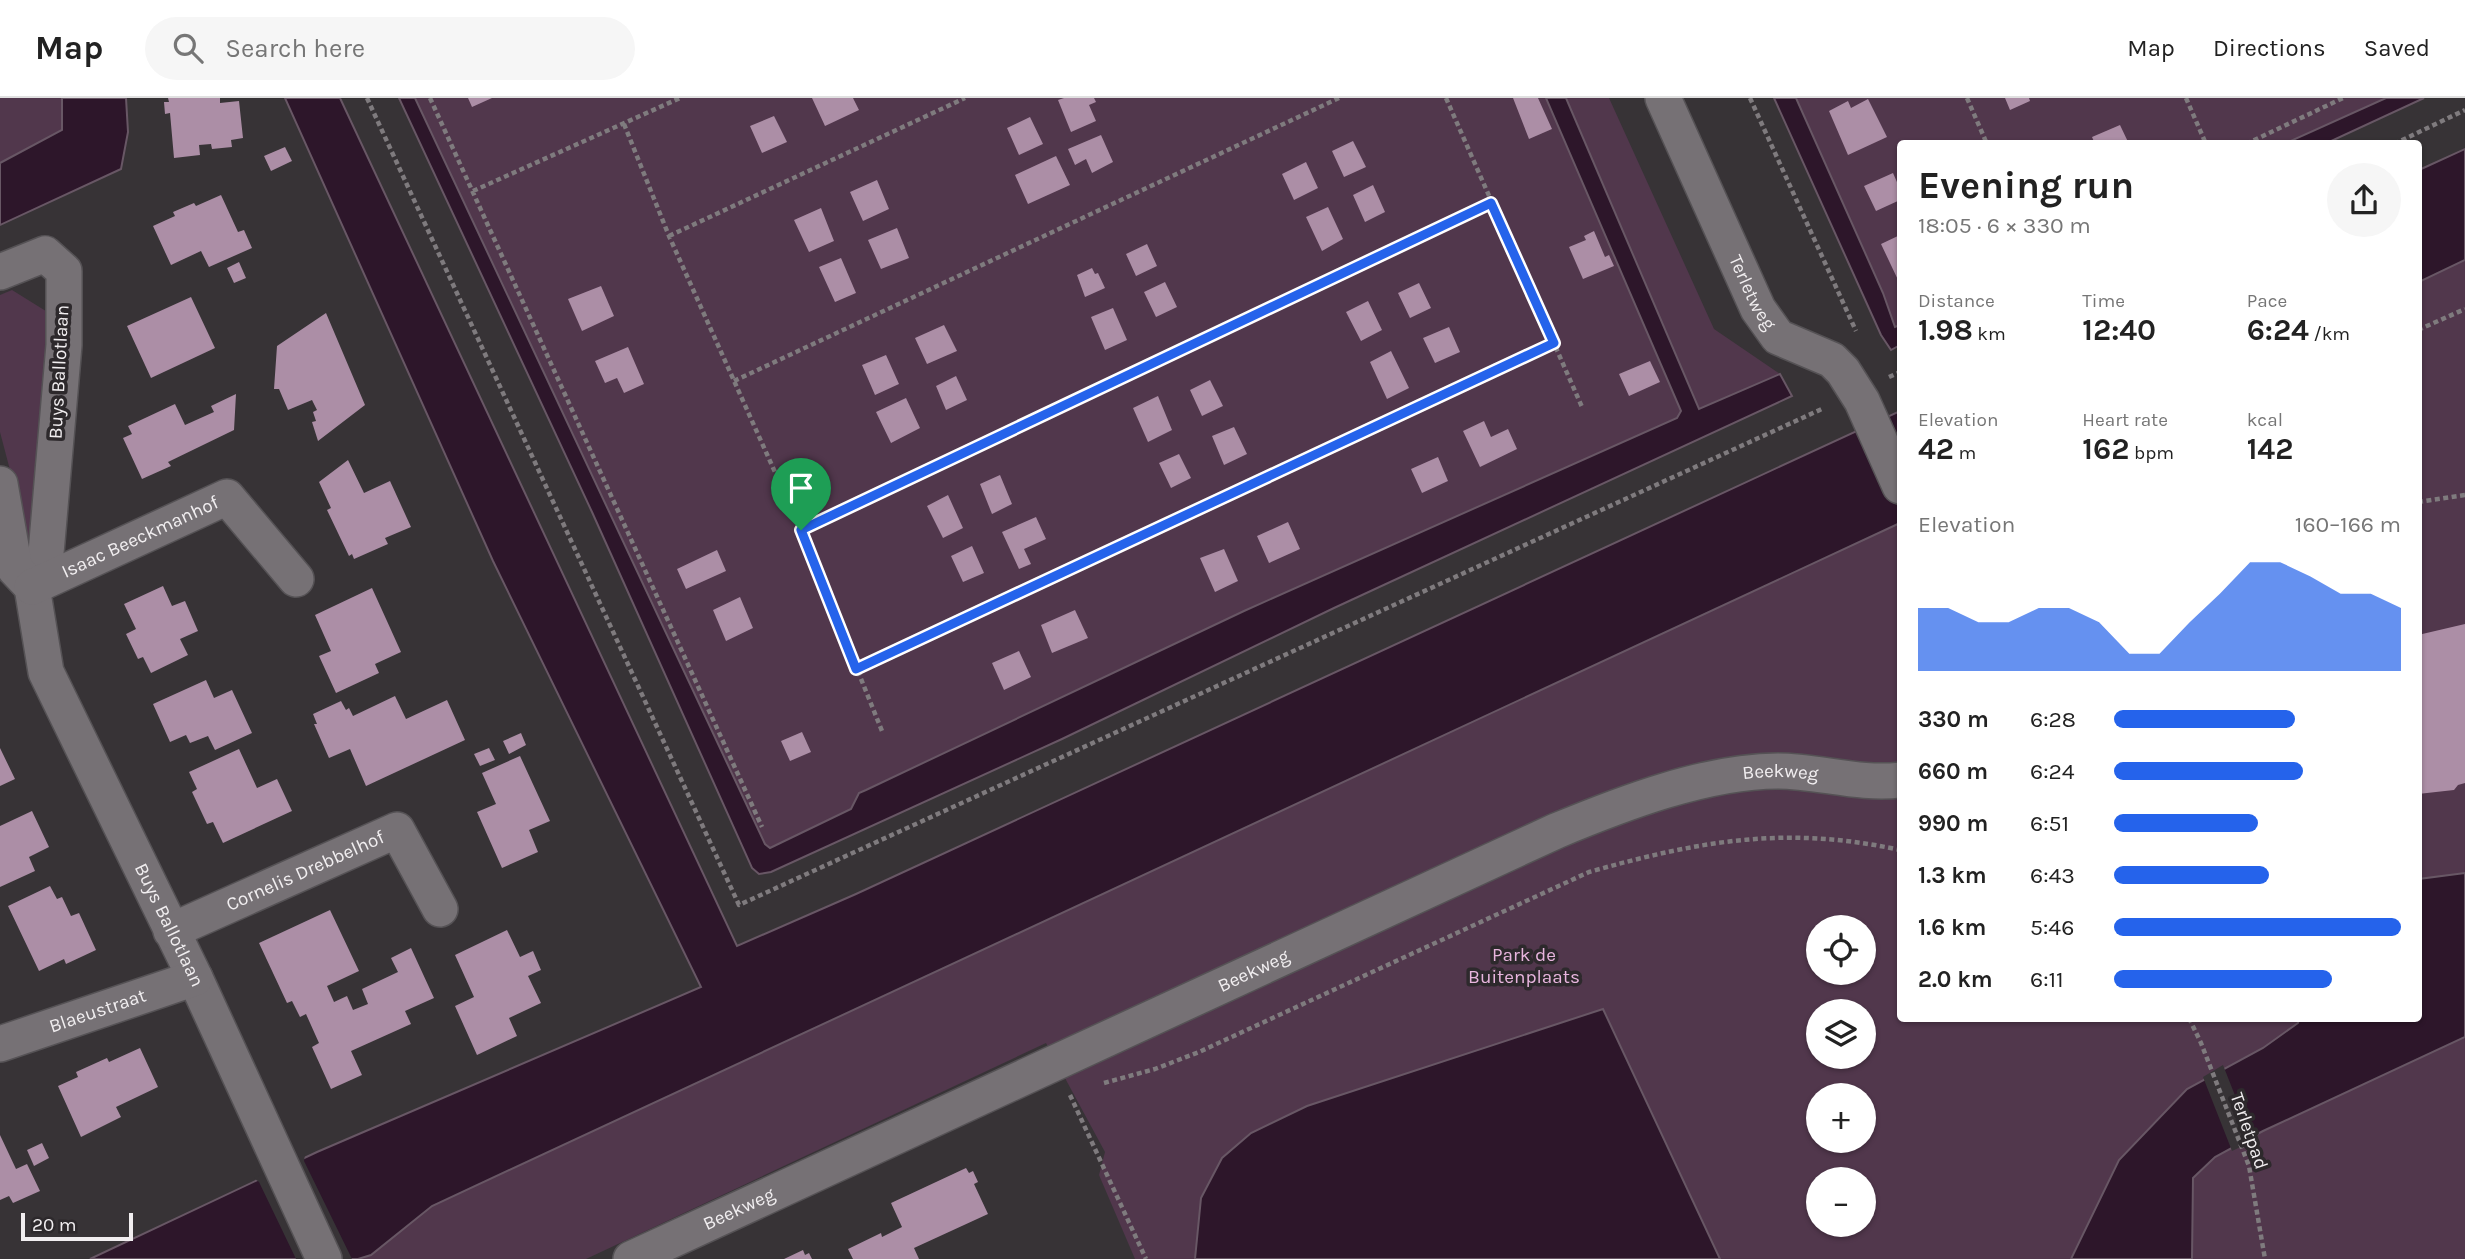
<!DOCTYPE html>
<html lang="en">
<head>
<meta charset="utf-8">
<style>
	:root { --surface:#fff; --page:#f6f6f6; --text:#222; --muted:#767676; --line:#e0e0e0; --accent:#2563eb }
	body { margin:0; font-family:Karla,sans-serif; background:var(--page); color:var(--text); height:100vh; display:flex; flex-direction:column; font-size:26px; white-space:nowrap }
	* { box-sizing:border-box; margin:0 }
	p { font-size:23px; color:var(--muted) }
	.icon { flex:none; width:38px; height:38px; fill:none; stroke:currentColor; stroke-width:2; stroke-linecap:round; stroke-linejoin:round }
	.map { position:relative; flex:1; overflow:hidden }
	.panel { position:absolute; left:1897px; top:42px; width:525px; height:882px; display:flex; flex-direction:column; background:var(--surface); border-radius:7px; box-shadow:0 2px 5px #0004 }
	.panel>* { flex:none }
	.tools { position:absolute; left:1806px; top:817px; display:grid; gap:14px }
	.tools a { display:grid; place-items:center; width:70px; height:70px; border-radius:50%; background:var(--surface); box-shadow:0 2px 5px #0004; font-size:35px }
	.scale { position:absolute; left:21px; bottom:18px; width:112px; box-sizing:border-box; padding-left:7px; border:4px solid #f1eef0; border-top:0; font-size:19px; line-height:24px; white-space:nowrap; color:#f1eef0; -webkit-text-stroke:5px #2d292c; paint-order:stroke }
	.pin { position:absolute; display:grid; place-items:center; width:60px; height:60px; color:#fff; margin:-72px -30px; border-radius:50% 50% 50% 0; rotate:-45deg; box-shadow:0 0 7px #0007 }
	.pin .icon { rotate:45deg }
	.round { display:grid; place-items:center; flex:none; width:74px; height:74px; border-radius:37px; background:var(--page) }
	.overview { display:flex; align-items:center; justify-content:space-between; height:119px; padding:0 21px }
	h1 { font-size:38px; font-weight:700; line-height:52px }
	.stats { display:grid; grid-template-columns:repeat(3,1fr); gap:10px; height:119px; padding:7px 21px }
	.stats div { display:grid; align-content:center }
	.stats b { font-size:30px; font-weight:700 }
	.stats small { font-size:19px; font-weight:400 }
	.stats p { font-size:19px }
	.chart { height:196px; padding:14px 21px }
	.chart p { display:flex; justify-content:space-between }
	.chart svg { width:100%; height:126px; margin-top:7px; fill:var(--accent); opacity:.7 }
	ul { padding:0 21px; list-style:none; font-size:23px }
	li { display:grid; grid-template-columns:112px 84px 1fr; align-items:center; height:52px }
	li i { height:18px; border-radius:9px; background:var(--accent) }
	header { display:flex; align-items:center; gap:42px; box-sizing:border-box; height:98px; padding:0 35px; background:var(--surface); border-bottom:2px solid var(--line) }
	header strong { font-size:33px }
	nav { display:flex; gap:38px; margin-inline-start:auto; font-size:24px }
	.search { width:490px; height:63px; background:var(--page); display:flex; align-items:center; gap:18px; box-sizing:border-box; padding:0 24px; border-radius:38px; color:var(--muted); font-size:26px }
	.map>svg:first-child { display:block }
	.green { fill:#51374c; fill-rule:evenodd }
	.water { fill:#2d162a; stroke:#685765; stroke-width:2 }
	.pier { fill:#373336 }
	.building { fill:#ac8ea6 }
	.lines { fill:none; stroke-linecap:round; stroke-linejoin:round }
	.street-casing { stroke:#555255; stroke-width:38 }
	.path { stroke:#7f7b7e; stroke-width:4.5; stroke-dasharray:5 3.5; stroke-linecap:butt }
	.street { stroke:#767175; stroke-width:35 }
	.route-casing { stroke:#fff; stroke-width:14 }
	.route { stroke:#2563eb; stroke-width:9 }
	.labels { text-anchor:middle; dominant-baseline:central; stroke-width:7; stroke-linejoin:round; paint-order:stroke }
	.street-label { font-size:19px; fill:#f1eef0; stroke:#2d292c }
	.park-label { font-size:19px; fill:#e8b5de; stroke:#2d292c }
</style>
</head>
<body>
<header>
<strong>Map</strong>
<div class="search"><svg class="icon" aria-label="search" viewBox="0 0 24 24"><circle cx="10" cy="10" r="6"/><path d="M15 15l6 6"/></svg>Search here</div>
<nav><a>Map</a><a>Directions</a><a>Saved</a></nav>
</header>
<div class="map">
<svg width="2465" height="1161" viewBox="0 0 2465 1161">
	<rect width="100%" height="100%" fill="#373336"/>
	<!-- green -->
	<path class="green" d="M0 0H62V32L0 65Z
		M409 0H1556L1696 325 764 761Z
		M1566 0H1609L1714 231 1780 276 1699 312Z
		M1787 0H2404L2306 45 1900 46V233L1892 237Z
		M2465 99V1161H1135L1099 1077 1105 1054 1046 945 586 1161H358L371 1157 432 1108 1900 366V920H2418L2419 121ZM1818 830H1864V875H1818ZM1818 914H1864V959H1818ZM1818 998H1864V1043H1818ZM1818 1082H1864V1127H1818Z
		M12 192 49 215 31 452 0 334V197Z"/>
	<!-- water -->
	<path class="water" d="M62 0H126L128 34 121 71 0 127V65L62 32Z
		M285 0H340L737 848 856 796 1900 313V425L432 1108 371 1157 358 1161H90L317 1054 701 889 493 463Z
		M399 0H415L765 746 770 750 851 711 859 695 866 692 1244 513 1677 320 1681 313 1546 0H1566L1699 311 1780 276 1792 298 1334 510 1062 641 771 774 759 776 752 770 592 414Z
		M1774 0H1796L1883 195 1895 229 1900 227V247L1891 252 1881 237Z
		M2386 0H2424L2327 45H2286Z
		M2465 51V162L2419 184V72Z
		M2465 775V939L2263 1033 2215 1059 2193 1080 2192 1161H2071L2119 1062 2187 991 2263 950 2298 925 2299 921 2418 920 2419 781Z
		M1603 911 1720 1161H1195L1201 1100 1222 1060 1251 1035 1307 1008Z"/>
	<!-- pier -->
	<path class="pier" d="M2223 967 2253 1043 2232 1053 2203 979Z
		M305 1056 304 1063 352 1161H296L259 1084 254 1080Z"/>
	<!-- building -->
	<path class="building" d="M168 0H220V5L239 3 243 40 231 42 232 49 212 51 211 46 199 47 200 57 174 60 170 15 165 16 164 4H169Z
		M468 0H492L472 9Z
		M812 0H853L859 12 825 28Z
		M1064 0H1094L1096 4 1089 7 1096 23 1071 34 1058 2Z
		M1513 0H1538L1552 31 1529 41Z
		M2005 0H2029L2030 3 2010 12Z
		M1868 1 1887 39 1848 57 1829 13 1848 3 1851 10Z
		M774 18 787 44 762 55 750 28Z
		M1030 19 1043 46 1019 57 1007 30Z
		M2120 27 2129 46H2095L2092 39Z
		M1101 37 1113 64 1092 75 1086 61 1075 67 1068 51Z
		M1353 43 1366 69 1344 79 1332 53Z
		M285 49 292 63 271 73 264 58Z
		M1056 58 1070 87 1028 106 1015 77Z
		M1306 64 1318 90 1294 102 1282 76Z
		M1893 75 1900 91V102L1876 113 1864 88Z
		M877 82 889 111 863 123 850 94Z
		M1373 87 1385 114 1365 124 1353 97Z
		M221 97 238 134 244 132 252 150 209 169 201 153 171 167 153 128 175 118 173 114 194 105 196 108Z
		M1328 109 1343 141 1322 153 1306 119Z
		M821 110 834 143 809 154 794 122Z
		M897 130 909 160 881 171 868 142Z
		M1594 133 1605 159 1609 157 1614 168 1583 181 1569 149 1586 142 1584 138Z
		M1900 137V183L1899 184 1881 146Z
		M1147 146 1157 168 1136 178 1126 156Z
		M841 160 856 195 835 204 819 169Z
		M239 164 246 180 234 185 227 170Z
		M1092 170 1095 176 1098 175 1105 190 1085 199 1077 177Z
		M1165 184 1177 209 1156 219 1144 194Z
		M1419 185 1431 210 1410 220 1398 195Z
		M601 188 614 218 582 233 568 201Z
		M191 199 215 250 151 280 127 228Z
		M1368 203 1382 232 1361 243 1346 214Z
		M1113 210 1127 242 1105 252 1091 219Z
		M326 215 365 307 318 343 312 324 316 323 313 314 317 312 312 302 288 312 279 291H274L277 248Z
		M944 227 957 253 927 266 915 240Z
		M1449 229 1460 254 1435 265 1423 240Z
		M628 249 644 286 624 295 617 280 605 285 595 263Z
		M1391 253 1409 290 1387 301 1370 264Z
		M886 257 899 286 875 297 862 267Z
		M1650 263 1660 284 1629 298 1619 276Z
		M956 278 967 302 946 312 936 288Z
		M1210 282 1223 308 1202 318 1190 292Z
		M236 296 234 332 168 364 171 368 142 381 123 340 132 336 128 328 175 306 185 327 214 314 211 308Z
		M1158 298 1172 332 1148 344 1133 310Z
		M906 300 920 330 891 345 876 314Z
		M1484 323 1491 339 1508 331 1517 351 1480 369 1463 333Z
		M1234 329 1247 356 1224 367 1212 338Z
		M1179 356 1191 380 1171 390 1159 365Z
		M1438 359 1448 383 1422 395 1411 371Z
		M348 362 364 395 390 383 411 429 385 440 388 446 354 461 352 456 349 458 327 412 331 410 319 384Z
		M1000 377 1012 406 992 416 980 386Z
		M948 397 963 430 943 440 927 408Z
		M1036 419 1046 441 1024 451 1031 466 1019 471 1002 434Z
		M1288 424 1300 451 1269 465 1257 438Z
		M972 448 984 475 963 484 951 458Z
		M1224 451 1238 483 1215 494 1200 460Z
		M717 452 726 473 686 491 677 471Z
		M163 488 172 508 185 503 198 533 180 541 188 557 151 575 143 559 138 561 126 536 136 531 124 506Z
		M372 490 401 554 375 566 379 575 336 595 319 558 331 553 315 517Z
		M740 499 753 530 726 543 713 512Z
		M1075 512 1088 540 1052 555 1041 527Z
		M2465 526V685L2458 687 2454 692 2418 696V537Z
		M1019 553 1031 579 1004 592 992 565Z
		M206 582 214 600 232 592 252 635 215 652 208 638 190 645 186 637 170 644 153 606Z
		M395 598 406 621 447 602 465 642 366 688 350 651 329 660 314 626H317L313 616 341 603 346 612 349 610 353 618Z
		M802 634 811 654 790 663 781 643Z
		M521 635 526 647 509 656 503 643Z
		M0 650 15 681 0 688Z
		M489 650 495 662 480 668 474 656Z
		M239 651 257 690 277 681 292 713 223 745 213 724 207 726 192 694 197 691 189 674Z
		M520 658 550 723 529 732 538 754 502 770 477 714 496 706 482 675Z
		M32 713 49 749 29 759 35 773 0 789V728Z
		M50 788 57 801 62 799 71 818 79 815 96 852 66 866 64 861 39 873 8 808Z
		M330 812 359 873 327 888 334 904 347 898 353 912 368 906 362 891 398 874 391 860 411 850 434 900 405 913 411 926 351 953 362 977 331 991 312 949 319 945 306 916 300 919 292 903 287 905 259 845Z
		M507 832 520 859 533 853 541 872 528 878 541 905 509 920 517 938 477 957 455 908 474 899 455 857Z
		M140 950 158 989 116 1009 121 1019 81 1039 58 988 78 979 76 974 107 960 109 964Z
		M0 1037 16 1071 27 1066 40 1093 13 1105 9 1098 0 1102Z
		M42 1045 49 1060 34 1068 27 1052Z
		M966 1070 969 1075 973 1073 978 1084 974 1086 988 1116 914 1150 919 1161H853L848 1151 881 1135 882 1139 902 1129 891 1105Z
		M803 1152 805 1157 809 1155 812 1161H784Z"/>
	<g class="lines">
		<defs>
			<g id="street">
				<path id="s1" d="M1663 0 1758 211 1778 239 1832 262 1843 273 1862 303 1900 388"/>
				<path id="s2" d="M0 174 45 156 64 173V247L46 455 32 489 46 574 195 880 324 1161"/>
				<path d="M0 386 15 471 32 489"/>
				<path id="s3" d="M32 489 227 399 296 481"/>
				<path id="s4" d="M171 833 397 732 440 811"/>
				<path id="s5" d="M0 946 195 880"/>
				<path id="s6" d="M631 1161 1556 733C1621 706 1706 673 1778 673 1818 673 1860 687 1900 682"/>
			</g>
		</defs>
		<!-- street casing -->
		<use href="#street" class="street-casing"/>
		<!-- path -->
		<path class="path" d="M367 0 739 807 1824 310
			M430 0 762 729
			M1446 0 1582 309
			M1750 0 1856 233
			M1967 0 1987 46
			M2186 0 2206 46
			M624 26 669 138 801 432 882 633
			M2246 46 2343 0
			M2394 46 2465 12
			M473 93 680 0
			M669 138 965 0
			M2418 232 2465 211
			M1889 279 1900 274
			M734 283 1339 0
			M2418 404 2465 397
			M801 432 1491 105
			M856 571 1554 245
			M2189 920 2201 945 2249 1068 2265 1161
			M1104 985 1155 971 1199 954 1589 774C1699 743 1786 727 1900 752
			M1070 997 1146 1161"/>
		<!-- street -->
		<use href="#street" class="street"/>
	</g>
	<g class="lines">
		<defs>
			<path id="route" d="M1491 105 1554 245 856 571 801 432Z"/>
		</defs>
		<!-- route casing -->
		<use href="#route" class="route-casing"/>
		<!-- route -->
		<use href="#route" class="route"/>
	</g>
	<g class="labels">
		<!-- street labels -->
		<g class="street-label">
			<text stroke="none"><textPath href="#s1" startOffset="214">Terletweg</textPath></text>
			<text transform="translate(59 274) rotate(-87)">Buys Ballotlaan</text>
			<text stroke="none"><textPath href="#s3" startOffset="119">Isaac Beeckmanhof</textPath></text>
			<text stroke="none"><textPath href="#s6" startOffset="1253">Beekweg</textPath></text>
			<text stroke="none"><textPath href="#s4" startOffset="147">Cornelis Drebbelhof</textPath></text>
			<text stroke="none"><textPath href="#s2" startOffset="761">Buys Ballotlaan</textPath></text>
			<text stroke="none"><textPath href="#s6" startOffset="686">Beekweg</textPath></text>
			<text stroke="none"><textPath href="#s5" startOffset="103">Blaeustraat</textPath></text>
			<text transform="translate(2249 1033) rotate(71)">Terletpad</text>
			<text stroke="none"><textPath href="#s6" startOffset="119">Beekweg</textPath></text>
		</g>
		<!-- park labels -->
		<g class="park-label">
			<text x="1524" y="857">Park de<tspan x="1524" dy="22">Buitenplaats</tspan></text>
		</g>
	</g>
</svg>
<div class="tools">
<a><svg class="icon" aria-label="locate" viewBox="0 0 24 24"><circle cx="12" cy="12" r="6"/><path d="M12 2v4M12 18v4M2 12h4M18 12h4"/></svg></a>
<a><svg class="icon" aria-label="layers" viewBox="0 0 24 24"><path d="M12 4l9 5-9 5-9-5zM3 14l9 5 9-5"/></svg></a>
<a>+</a>
<a>−</a>
</div>
<div class="scale">20 m</div>
<div class="pin" style="left:801px;top:432px;background:#1e9e55"><svg class="icon" aria-label="arrive" viewBox="0 0 24 24"><path d="M6 21V4h12l-3 4 3 4H6"/></svg></div>
<section class="panel">
<div class="overview"><div><h1>Evening run</h1><p>18:05 · 6 × 330 m</p></div><a class="round"><svg class="icon" aria-label="share" viewBox="0 0 24 24"><path d="M12 15V3M7 8l5-5 5 5M5 13v7h14v-7"/></svg></a></div>
<div class="stats">
<div><p>Distance</p><b>1.98<small> km</small></b></div>
<div><p>Time</p><b>12:40</b></div>
<div><p>Pace</p><b>6:24<small> /km</small></b></div>
</div>
<div class="stats">
<div><p>Elevation</p><b>42<small> m</small></b></div>
<div><p>Heart rate</p><b>162<small> bpm</small></b></div>
<div><p>kcal</p><b>142</b></div>
</div>
<div class="chart"><p><span>Elevation</span>160–166 m</p>
<svg viewBox="0 0 160 44" preserveAspectRatio="none"><path d="M0 44V22L10 22L20 27L30 27L40 22L50 22L60 27L70 38L80 38L90 27L100 17L110 6L120 6L130 11L140 17L150 17L160 22V44z"/></svg>
</div>
<ul>
<li><b>330 m</b>6:28<i style="width:63%"></i></li>
<li><b>660 m</b>6:24<i style="width:66%"></i></li>
<li><b>990 m</b>6:51<i style="width:50%"></i></li>
<li><b>1.3 km</b>6:43<i style="width:54%"></i></li>
<li><b>1.6 km</b>5:46<i style="width:100%"></i></li>
<li><b>2.0 km</b>6:11<i style="width:76%"></i></li>
</ul>
</section>
</div>
</body>
</html>
